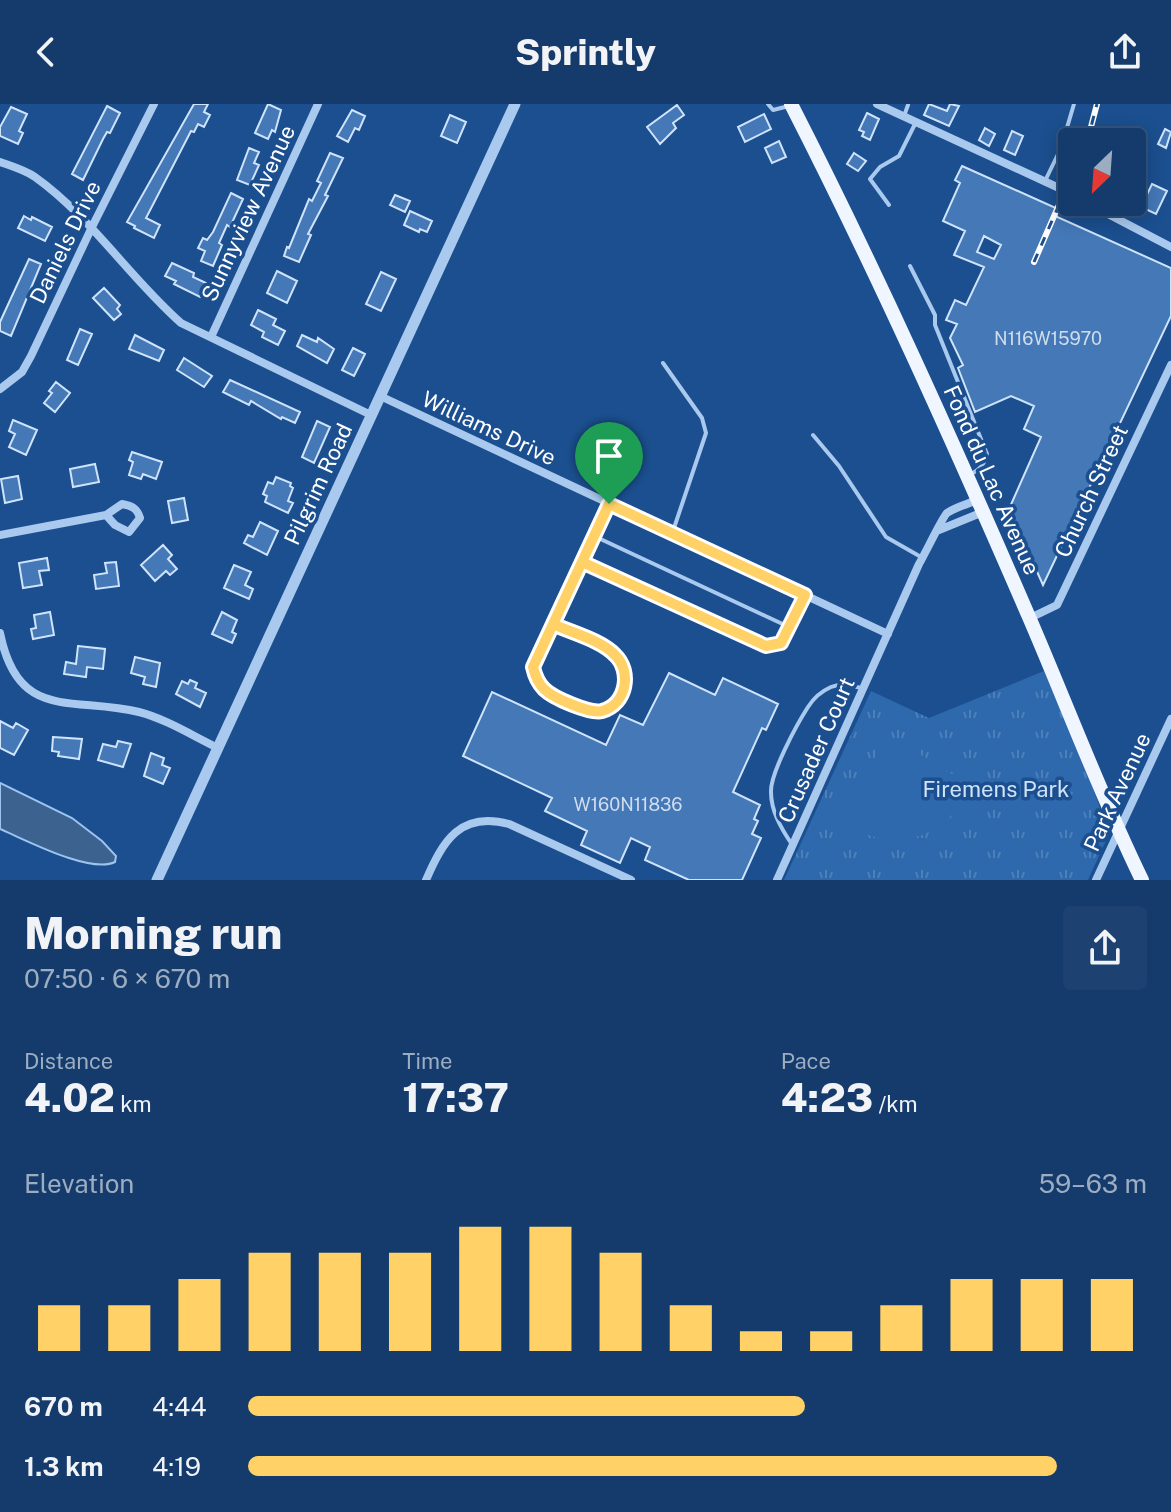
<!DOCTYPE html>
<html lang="en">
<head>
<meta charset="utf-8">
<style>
	:root { --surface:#143b6b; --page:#1d4271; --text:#f1f3f6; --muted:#9dadc1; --line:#33557e; --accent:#ffd166 }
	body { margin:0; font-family:"Public Sans",sans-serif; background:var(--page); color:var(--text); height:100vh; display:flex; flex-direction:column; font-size:30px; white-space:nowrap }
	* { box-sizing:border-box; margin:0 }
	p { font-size:26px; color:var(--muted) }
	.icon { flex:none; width:44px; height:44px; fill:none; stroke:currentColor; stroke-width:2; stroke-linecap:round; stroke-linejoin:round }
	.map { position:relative; height:776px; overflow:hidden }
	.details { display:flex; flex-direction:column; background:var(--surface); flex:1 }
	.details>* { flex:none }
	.needle { width:52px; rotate:205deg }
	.controls { position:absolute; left:1058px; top:24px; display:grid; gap:16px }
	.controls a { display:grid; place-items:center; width:88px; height:88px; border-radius:8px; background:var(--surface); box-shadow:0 4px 20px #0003,0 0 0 2px var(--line); font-size:40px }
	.pin { position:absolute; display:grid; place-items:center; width:68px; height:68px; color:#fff; margin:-82px -34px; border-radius:50% 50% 50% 0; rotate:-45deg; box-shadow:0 0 8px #0007 }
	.pin .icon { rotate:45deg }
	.round { display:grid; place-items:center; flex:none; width:84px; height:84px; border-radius:8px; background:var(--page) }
	.overview { display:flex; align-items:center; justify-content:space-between; height:136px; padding:0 24px }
	h1 { font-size:44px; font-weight:800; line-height:60px }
	.figures { display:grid; grid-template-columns:repeat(3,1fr); gap:12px; height:136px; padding:8px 24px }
	.figures div { display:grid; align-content:center }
	.figures b { font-size:40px; font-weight:800 }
	.figures small { font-size:22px; font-weight:400 }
	.figures p { font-size:22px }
	.chart { height:224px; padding:16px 24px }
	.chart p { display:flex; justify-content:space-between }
	.chart svg { width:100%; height:144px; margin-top:8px; stroke:var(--accent); stroke-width:6 }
	ul { padding:0 24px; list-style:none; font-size:26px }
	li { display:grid; grid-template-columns:128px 96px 1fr; align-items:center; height:60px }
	li i { height:20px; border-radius:10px; background:var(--accent) }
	header { display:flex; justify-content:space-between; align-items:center; height:104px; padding:0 24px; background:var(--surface); font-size:36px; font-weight:800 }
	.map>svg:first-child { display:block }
	.grass { fill:url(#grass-tufts) }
	.garden { fill:#2e69ad }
	.water { fill:#3c6290; stroke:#9cc4f0; stroke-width:2 }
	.building { fill:#4478b7; stroke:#cfe3fa; stroke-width:2; fill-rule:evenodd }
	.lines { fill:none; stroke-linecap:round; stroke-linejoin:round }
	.service { stroke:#a9c9ee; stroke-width:4 }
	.minor { stroke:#a9c9ee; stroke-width:8 }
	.tertiary { stroke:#a9c9ee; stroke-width:11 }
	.primary { stroke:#f0f6ff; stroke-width:14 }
	.rail-casing { stroke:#fff; stroke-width:6 }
	.rail { stroke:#1b4f8f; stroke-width:3; stroke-dasharray:9; stroke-linecap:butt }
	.route-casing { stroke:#fff; stroke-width:16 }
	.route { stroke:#ffd166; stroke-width:10 }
	.labels { text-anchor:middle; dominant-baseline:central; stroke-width:7; stroke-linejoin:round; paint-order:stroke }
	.number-label { font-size:18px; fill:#d0dded }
	.street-label { font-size:22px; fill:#fff; stroke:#1b4f8f }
	.park-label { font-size:22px; fill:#cfe3fa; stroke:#1b4f8f }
</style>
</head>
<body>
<header><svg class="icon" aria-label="back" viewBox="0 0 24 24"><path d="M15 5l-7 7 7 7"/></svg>Sprintly<svg class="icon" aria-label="share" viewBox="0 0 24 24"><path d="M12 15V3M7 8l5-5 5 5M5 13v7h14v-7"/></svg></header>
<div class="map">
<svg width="1171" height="776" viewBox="0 0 1171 776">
	<defs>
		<pattern id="grass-tufts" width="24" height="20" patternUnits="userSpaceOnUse" patternTransform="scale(2)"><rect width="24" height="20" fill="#2e69ad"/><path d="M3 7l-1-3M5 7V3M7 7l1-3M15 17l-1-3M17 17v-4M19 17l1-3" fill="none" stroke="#4d80b9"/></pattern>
	</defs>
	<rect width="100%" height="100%" fill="#1b4f8f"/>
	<!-- grass -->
	<path class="grass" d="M1044 567 1081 651 1108 726 1107 734 1088 776H784L871 587 929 614Z"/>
	<!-- garden -->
	<path class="garden" d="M900 638 973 683C941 739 891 751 838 716L884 640Z"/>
	<!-- water -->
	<path class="water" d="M0 679 72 714 102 737 116 752 115 758C90 770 26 736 0 725Z"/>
	<!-- building -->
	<path class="building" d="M194 0H208L204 8 210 11 204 23 198 20 194 28 191 27 146 114 160 121 154 134 134 124 135 122 127 118Z
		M268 0 281 6 275 28 272 26 268 35 255 29Z
		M929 0 947 7 950 0 959 2 949 22 924 11Z
		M677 1 684 11 673 19 676 24 660 40 647 23Z
		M107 2 120 9 110 29 107 28 103 35 83 76 72 70Z
		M11 3 27 10 19 27 23 29 18 40 0 32V23Z
		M352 6 365 12 359 26 355 24 348 38 337 32Z
		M867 9 879 15 870 36 862 32 864 28 859 26Z
		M764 10 771 25 745 38 738 23Z
		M450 11 466 18 457 39 441 32Z
		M985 24 995 30 989 42 979 36Z
		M1165 25 1171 28 1166 44 1158 40Z
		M1012 27 1023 32 1015 51 1004 46Z
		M779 37 786 53 772 59 765 44Z
		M249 44 259 48 254 59 259 61 250 81 237 76Z
		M330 49 343 54 325 91 328 92 308 130 311 131 299 158 284 152 287 143 289 144 309 95 312 97 321 79 317 77Z
		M854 49 866 57 858 67 847 60Z
		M962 62 1058 105 1055 112 1171 164V212L1043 481 1009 405 1041 333 1024 325 1034 302 1011 292 975 308 958 264 963 261 950 234 957 220 946 216 955 196 966 201 984 163 954 151 965 127 943 117 960 79 955 76ZM984 132 1001 141 994 155 977 148Z
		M1152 80 1167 87 1156 110 1141 103Z
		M231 89 243 95 230 123 227 121 219 139 222 141 213 162 201 157 205 147 198 144 203 134 207 136 213 128Z
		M395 91 410 97 405 108 390 101Z
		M410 107 432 117 427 128 420 125 419 128 404 121Z
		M24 112 31 116 32 113 52 123 45 137 18 124Z
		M29 155 41 160 11 232 0 227V218Z
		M172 159 194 169 193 173 206 179 200 193 174 180 176 177 165 172Z
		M277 167 297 177 287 199 267 189Z
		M381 168 396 175 381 207 366 200Z
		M104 184 120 201 117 205 121 210 114 216 93 194Z
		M258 206 276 215 273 221 285 227 278 241 262 233 264 228 251 221Z
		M80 225 92 230 78 261 67 256Z
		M135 231 164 246 159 257 129 245Z
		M302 231 317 238 318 234 334 245 327 259 297 242Z
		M353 244 365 250 354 272 342 266Z
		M184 254 212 272 204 283 177 266Z
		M230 276 300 308 295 319 282 313 281 315 251 297 249 301 223 288Z
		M56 278 70 289 55 308 44 299 52 289 49 287Z
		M13 316 37 326 26 351 9 343 15 330 9 327Z
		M317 317 330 323 314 359 302 353Z
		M132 348 162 358 156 375 143 370 141 375 129 371 133 358 129 356Z
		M95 360 99 378 73 383 70 365Z
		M18 372 22 395 5 399 1 375Z
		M276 373 291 379 290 382 293 384 288 397 293 399 288 409 265 398 267 392 263 390 268 378 273 380Z
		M184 394 188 416 172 419 168 397Z
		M260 418 278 427 267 451 244 439 248 431 253 433Z
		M163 441 172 451 168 455 177 465 170 471 166 467 155 477 141 461Z
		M47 454 49 466 39 467 42 481 23 484 19 459Z
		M116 458 119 482 96 485 94 471 107 469 105 459Z
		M234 461 251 468 245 481 253 485 249 495 224 484Z
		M50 508 54 531 33 535 31 525 36 524 34 511Z
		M222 508 237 516 232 528 236 530 232 539 212 530Z
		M78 542 105 545 103 565 87 563 86 573 64 570 66 558 76 560Z
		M135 553 160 559 156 583 143 580 145 573 131 569Z
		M669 569 715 591 723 574 778 600 766 626 762 624 733 688 760 701 754 715 758 717 752 730 761 734 742 776H689L645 756 650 743 631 734 620 759 581 741 587 727 545 707 552 694 463 652 492 588 606 641 620 611 643 621Z
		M190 576 197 579 195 584 206 589 200 603 176 590 182 577 188 580Z
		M0 617 13 624 16 619 28 626 14 651 0 644Z
		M53 633 82 635 79 655 58 652 59 648 52 647Z
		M118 637 131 640 123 663 98 656 103 640 116 643Z
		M151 649 164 654 162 661 170 664 163 680 144 672Z"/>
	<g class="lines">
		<!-- service -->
		<path class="service" d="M768 0 773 6 789 2
			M904 12 908 1
			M1045 77 1061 44 1074 0
			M889 101 870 75 880 63 899 52 915 20
			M910 162 935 211V221L987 350C984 362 979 366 969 371
			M663 259 702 314 706 329 673 427
			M813 331 839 362 886 433 921 453
			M594 432 789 523
			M582 458 766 542 781 539 805 491
			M553 520C572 529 601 536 615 551 632 567 627 600 602 607 590 610 553 594 544 585 538 579 535 572 533 563L609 400
			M791 739C781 724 771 707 771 688 770 670 797 620 808 603 813 595 822 587 831 583 841 579 851 581 861 584"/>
		<!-- minor -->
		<path class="minor" d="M877 0 1072 90
			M0 58C11 62 25 66 35 73 91 113 129 173 181 219L371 311
			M1085 98 1171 143
			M211 233 318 0
			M0 285 22 268 31 252 92 123 154 0
			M380 292 888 530
			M939 426 983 408
			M0 431 106 411 122 400C132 402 137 404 140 414L129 428 115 421 106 411
			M1030 514 1057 501 1171 261
			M0 529C18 618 72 592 139 608 166 615 193 632 218 644
			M426 776C443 737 460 707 509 720L631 776
			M777 776 919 460C924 452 943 412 947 409 956 403 968 400 977 396
			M1096 776 1171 615"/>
		<!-- tertiary -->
		<path class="tertiary" d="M157 776 515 0"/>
		<!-- primary -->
		<path class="primary" d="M791 0C877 168 954 340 1029 513 1067 601 1100 690 1142 776"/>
		<defs>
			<path id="rail" d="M1087 38 1097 0
				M1034 158 1072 71"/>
		</defs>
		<!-- rail casing -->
		<use href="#rail" class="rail-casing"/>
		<!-- rail -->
		<use href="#rail" class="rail"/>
	</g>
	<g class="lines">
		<defs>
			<path id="route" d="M609 400 533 563C535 572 538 579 544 585 553 594 590 610 602 607 627 600 632 567 615 551 601 536 572 529 553 520L582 458 766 542 781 539 805 491 609 400"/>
		</defs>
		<!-- route casing -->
		<use href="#route" class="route-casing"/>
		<!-- route -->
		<use href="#route" class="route"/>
	</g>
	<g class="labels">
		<!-- number labels -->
		<g class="number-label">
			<text x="1048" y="234">N116W15970</text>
			<text x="628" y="700">W160N11836</text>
		</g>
		<!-- street labels -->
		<g class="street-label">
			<text transform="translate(248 109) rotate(-65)">Sunnyview Avenue</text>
			<text transform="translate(65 138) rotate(-64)">Daniels Drive</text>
			<text transform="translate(489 324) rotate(25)">Williams Drive</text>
			<text transform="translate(992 376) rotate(66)">Fond du Lac Avenue</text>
			<text transform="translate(318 380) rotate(-65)">Pilgrim Road</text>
			<text transform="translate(1091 387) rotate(-65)">Church Street</text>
			<text transform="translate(816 646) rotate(-66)">Crusader Court</text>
			<text transform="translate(1117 688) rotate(-65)">Park Avenue</text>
		</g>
		<!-- park labels -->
		<g class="park-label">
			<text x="996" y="685">Firemens Park</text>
		</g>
	</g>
</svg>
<div class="controls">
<a><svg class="needle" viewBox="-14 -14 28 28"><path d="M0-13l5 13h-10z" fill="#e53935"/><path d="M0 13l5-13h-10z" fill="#9dadc1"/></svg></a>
</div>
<div class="pin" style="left:609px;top:400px;background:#1e9e55"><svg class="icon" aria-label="arrive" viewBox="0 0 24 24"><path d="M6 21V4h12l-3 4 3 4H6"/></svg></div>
</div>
<section class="details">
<div class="overview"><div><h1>Morning run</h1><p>07:50 · 6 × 670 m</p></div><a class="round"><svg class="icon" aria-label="share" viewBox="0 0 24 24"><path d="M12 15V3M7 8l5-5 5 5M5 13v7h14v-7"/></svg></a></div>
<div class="figures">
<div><p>Distance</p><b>4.02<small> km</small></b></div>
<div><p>Time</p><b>17:37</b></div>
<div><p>Pace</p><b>4:23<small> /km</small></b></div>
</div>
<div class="chart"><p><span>Elevation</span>59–63 m</p>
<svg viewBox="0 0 160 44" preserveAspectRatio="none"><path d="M5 44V30M15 44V30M25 44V22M35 44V14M45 44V14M55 44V14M65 44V6M75 44V6M85 44V14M95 44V30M105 44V38M115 44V38M125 44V30M135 44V22M145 44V22M155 44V22"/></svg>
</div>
<ul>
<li><b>670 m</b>4:44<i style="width:62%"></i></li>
<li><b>1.3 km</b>4:19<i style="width:90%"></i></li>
</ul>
</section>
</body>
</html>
